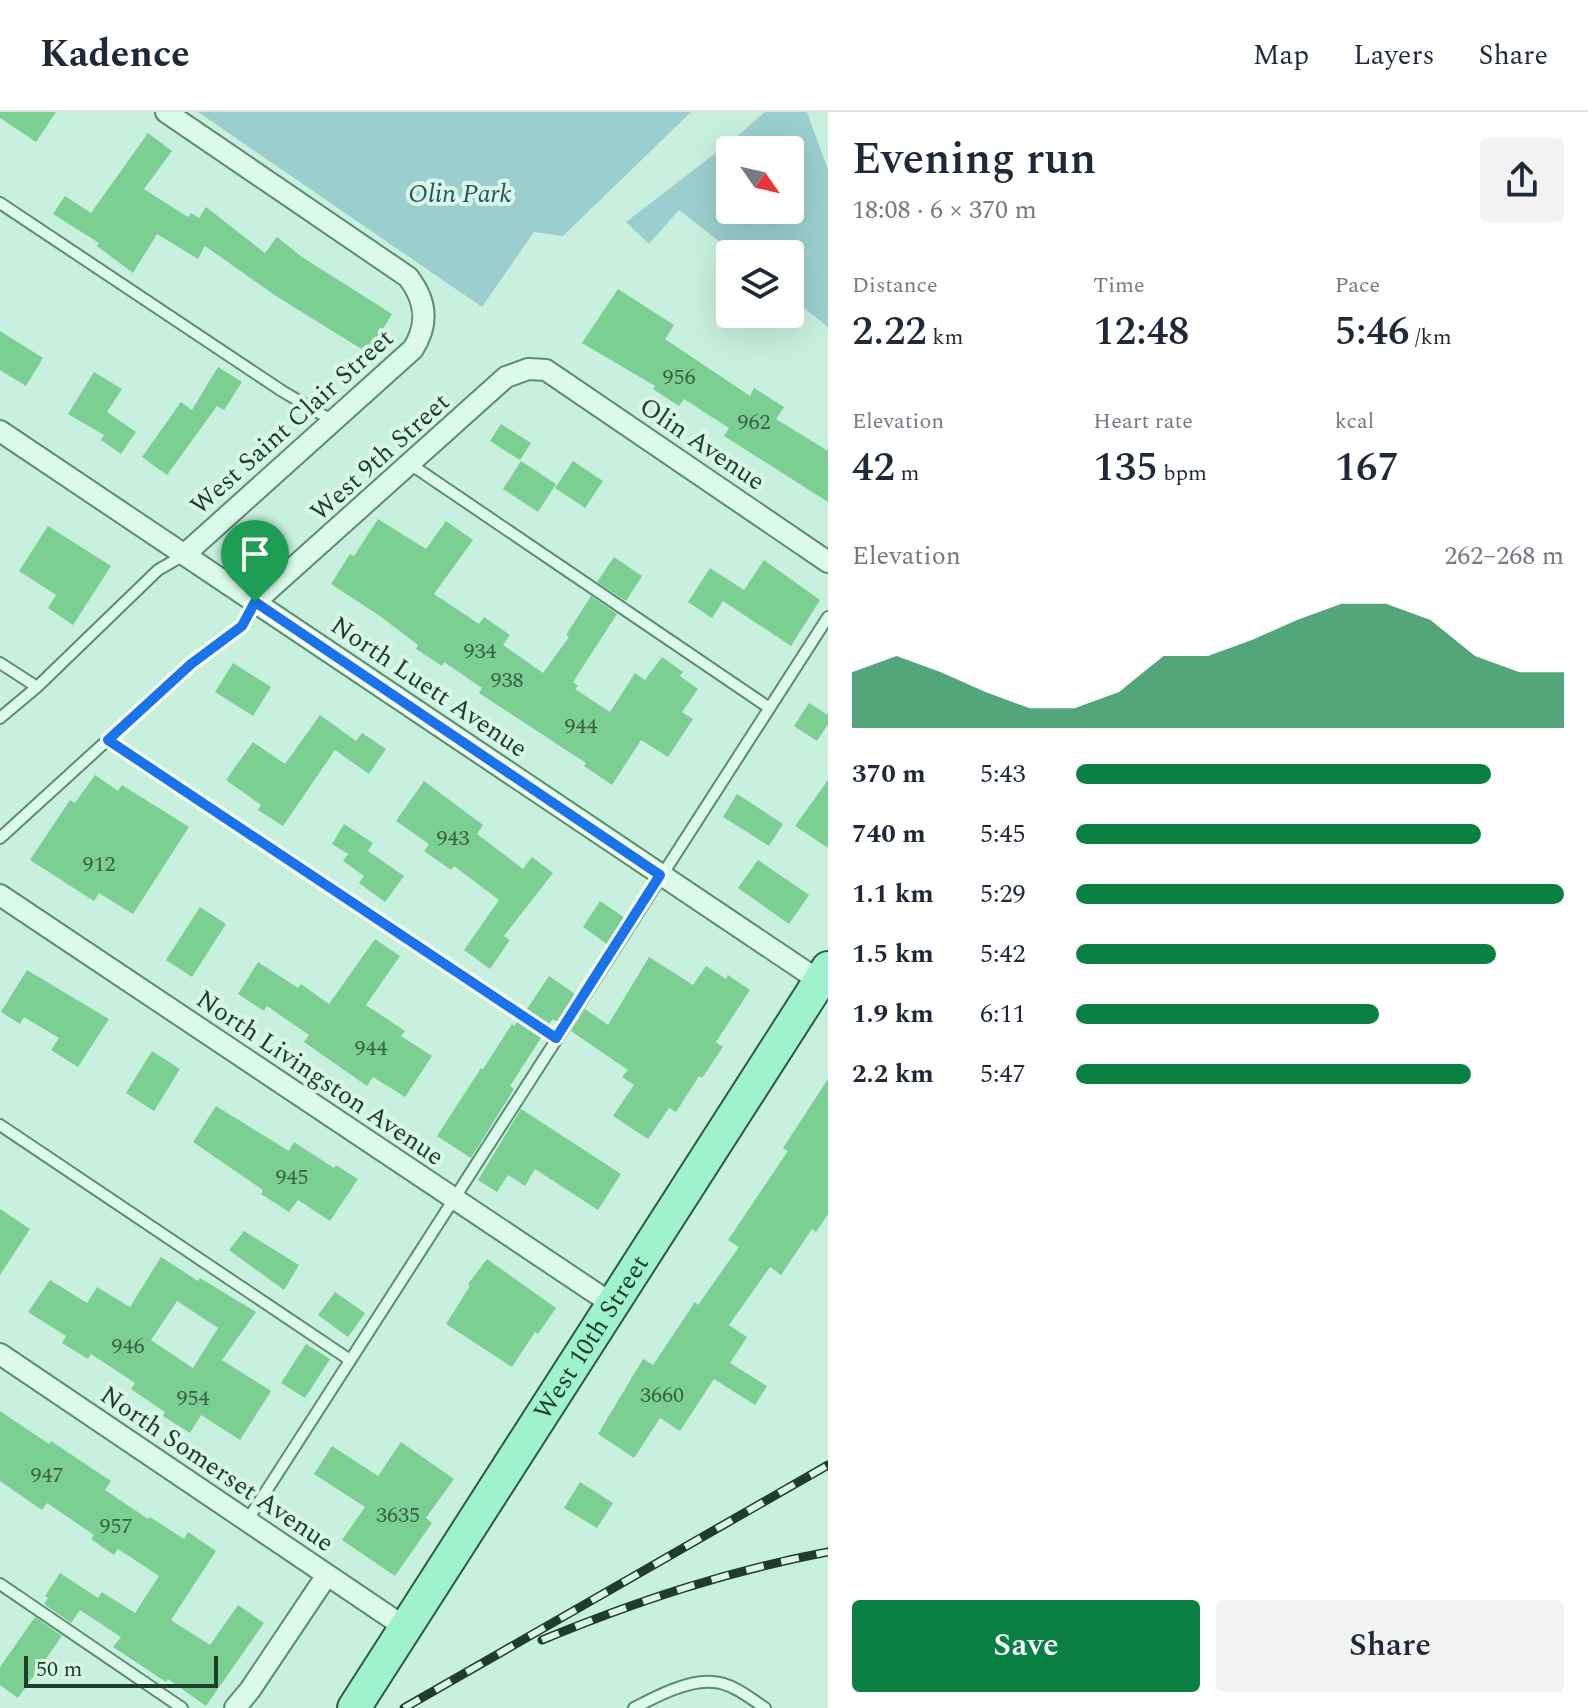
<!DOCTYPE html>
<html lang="en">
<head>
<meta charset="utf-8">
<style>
	:root { --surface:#fff; --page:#f2f2f3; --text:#1f2937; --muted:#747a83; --line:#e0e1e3; --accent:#0b8043 }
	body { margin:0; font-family:Spectral,serif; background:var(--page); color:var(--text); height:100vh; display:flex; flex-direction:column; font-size:30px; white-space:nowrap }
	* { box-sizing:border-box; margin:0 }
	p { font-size:26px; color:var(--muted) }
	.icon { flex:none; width:44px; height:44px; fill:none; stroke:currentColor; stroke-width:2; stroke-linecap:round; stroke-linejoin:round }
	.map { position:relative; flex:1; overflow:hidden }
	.drawer { display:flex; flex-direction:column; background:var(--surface); width:760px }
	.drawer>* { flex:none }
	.needle { width:52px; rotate:124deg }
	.tools { position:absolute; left:716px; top:24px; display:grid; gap:16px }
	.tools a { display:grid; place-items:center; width:88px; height:88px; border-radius:8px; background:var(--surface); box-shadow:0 8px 32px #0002; font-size:40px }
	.scale { position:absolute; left:24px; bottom:20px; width:194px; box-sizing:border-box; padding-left:8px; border:4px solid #203d29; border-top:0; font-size:22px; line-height:28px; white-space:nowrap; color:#203d29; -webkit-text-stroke:6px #d8f7e9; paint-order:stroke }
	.pin { position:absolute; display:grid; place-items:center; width:68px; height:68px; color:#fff; margin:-82px -34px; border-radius:50% 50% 50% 0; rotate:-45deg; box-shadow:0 0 8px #0007 }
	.pin .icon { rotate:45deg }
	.round { display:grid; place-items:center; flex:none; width:84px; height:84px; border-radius:8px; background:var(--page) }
	.headline { display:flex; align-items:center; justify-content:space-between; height:136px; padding:0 24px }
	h1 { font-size:44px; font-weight:600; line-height:60px }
	.stats { display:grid; grid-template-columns:repeat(3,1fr); gap:12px; height:136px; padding:8px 24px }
	.stats div { display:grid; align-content:center }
	.stats b { font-size:40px; font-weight:600 }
	.stats small { font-size:22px; font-weight:400 }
	.stats p { font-size:22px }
	.chart { height:224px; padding:16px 24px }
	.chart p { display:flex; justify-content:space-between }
	.chart svg { width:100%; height:144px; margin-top:8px; fill:var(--accent); opacity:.7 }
	.button { display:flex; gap:16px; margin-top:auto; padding:16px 24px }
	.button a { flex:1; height:92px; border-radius:8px; background:var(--accent); color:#fff; font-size:32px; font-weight:600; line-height:92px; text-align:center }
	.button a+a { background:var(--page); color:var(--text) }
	ul { padding:0 24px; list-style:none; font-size:26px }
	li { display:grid; grid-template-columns:128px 96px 1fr; align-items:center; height:60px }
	li i { height:20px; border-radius:10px; background:var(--accent) }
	header { display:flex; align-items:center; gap:48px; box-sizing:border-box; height:112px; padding:0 40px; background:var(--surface); border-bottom:2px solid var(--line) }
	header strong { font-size:38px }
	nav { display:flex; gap:44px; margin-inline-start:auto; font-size:28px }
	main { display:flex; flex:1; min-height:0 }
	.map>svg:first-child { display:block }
	.green { fill:#9bcfcd; fill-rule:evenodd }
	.building { fill:#7ccf92; fill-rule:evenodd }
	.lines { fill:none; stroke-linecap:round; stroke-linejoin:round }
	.service-casing { stroke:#5c8d6e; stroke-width:14 }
	.minor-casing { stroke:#5c8d6e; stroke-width:24 }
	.primary-casing { stroke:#305b3d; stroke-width:36 }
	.service { stroke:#dcfaec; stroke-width:10 }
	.minor { stroke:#dcfaec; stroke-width:20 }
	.primary { stroke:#9ff3cc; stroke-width:32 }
	.rail-casing { stroke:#203d29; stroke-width:9 }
	.rail { stroke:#d8f7e9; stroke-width:6; stroke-dasharray:18; stroke-linecap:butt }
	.route-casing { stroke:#fff; stroke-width:16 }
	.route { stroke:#1a73e8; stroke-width:10 }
	.labels { text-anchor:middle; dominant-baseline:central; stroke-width:8; stroke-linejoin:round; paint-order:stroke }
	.number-label { font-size:22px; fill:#376243 }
	.park-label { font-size:26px; font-style:italic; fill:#26555a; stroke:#d8f7e9 }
	.street-label { font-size:26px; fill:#203d29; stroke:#d8f7e9 }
</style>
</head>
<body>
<header>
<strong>Kadence</strong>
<nav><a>Map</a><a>Layers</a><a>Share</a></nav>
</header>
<main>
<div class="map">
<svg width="828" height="1596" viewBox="0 0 828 1596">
	<rect width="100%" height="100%" fill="#c8f0de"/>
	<!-- green -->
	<path class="green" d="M198 0H691L563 124 534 120 482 195Z
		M765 0H807L828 58V215L790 185V142H735L679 98 649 132 626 110 734 27ZM790 38V98H730V38Z"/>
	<!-- building -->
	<path class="building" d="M0 0H56L36 30 0 6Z
		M148 21 172 39 144 77 188 105 191 101 199 106 206 95 265 141 277 125 302 145 392 202 368 241 276 184 205 134 198 147 157 122 133 161 97 134 99 131 53 102 65 84 91 101Z
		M618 177 674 213 665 227 750 284 754 276 784 295 776 307 828 339V390L724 324 729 316 684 287 679 294 653 277 655 274 582 231Z
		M0 219 43 246 26 274 0 258Z
		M218 255 242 270 224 298 217 294 167 363 142 345 181 290 192 298Z
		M94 260 122 277 107 300 136 320 121 342 101 328 104 323 68 302Z
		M501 312 531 331 520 348 490 329Z
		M521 349 556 372 538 400 503 377Z
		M573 349 603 369 585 396 555 376Z
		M378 407 426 437 446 409 473 428 434 482 479 512 484 505 510 523 503 533 543 561 569 525 566 523 591 484 617 502 573 570 578 574 575 577 610 600 635 561 645 568 662 545 683 560 680 564 698 577 682 600 693 607 668 645 641 628 612 673 584 654 586 651 479 581 482 576 444 550 442 554 416 537 418 533 380 504 331 472 350 442 354 444Z
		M48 414 111 454 73 513 48 496 56 483 19 459Z
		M614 445 642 464 626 489 597 470Z
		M764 448 820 488 791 534 723 489 712 506 688 490 710 456 744 478Z
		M233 551 271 575 253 604 215 580Z
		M809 591 828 603V612L817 629 794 614Z
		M320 603 356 629 362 621 386 637 369 662 335 638 283 714 258 698 261 693 226 668 253 630 285 652Z
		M95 663 118 679 122 673 189 715 133 802 99 781 94 789 30 748 70 688 75 691Z
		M828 668V736L795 714Z
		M424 669 483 713 477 722 523 757 532 745 553 761 504 824 510 828 490 857 464 838 499 788 454 754 451 758 424 739 429 732 396 709Z
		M737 682 783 712 769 734 723 705Z
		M344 712 373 731 368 739 404 764 385 790 359 771 364 764 343 749 348 742 332 732Z
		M758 748 809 783 789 812 738 776Z
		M600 789 625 806 607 832 583 815Z
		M200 795 226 812 192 865 166 848Z
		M375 827 400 844 366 893 405 919 401 924 432 944 405 985 373 965 367 974 304 930 309 923 267 894 264 899 238 882 258 850 298 876 301 872 329 892Z
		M649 845 693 873 706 854 726 867 728 863 750 878 716 930 723 935 702 966 699 964 676 1000 669 996 648 1027 613 1004 634 973 622 965 628 958 571 919 585 897 608 913Z
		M27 858 109 907 78 955 51 938 59 926 24 905 20 912 1 900Z
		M549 864 575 882 558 910 553 907 549 912 527 897Z
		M517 910 541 926 510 974 514 977 471 1046 437 1024 481 956 483 957 512 912 514 914Z
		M152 939 180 957 154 999 126 981Z
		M828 967V1102L816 1120 812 1117 781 1163 770 1155 729 1213 747 1225 730 1251 767 1274 755 1293 714 1267 680 1319 660 1306 634 1346 598 1322 643 1247 653 1253 695 1190 698 1193 739 1135 728 1128 788 1039 783 1036Z
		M216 994 289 1039 294 1030 334 1056 336 1053 358 1067 330 1109 298 1088 289 1100 261 1082 263 1078 193 1030Z
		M521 997 621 1062 598 1098 535 1057 525 1074 508 1063 497 1080 478 1068Z
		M0 1097 30 1117 0 1163Z
		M244 1119 299 1153 284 1178 229 1138Z
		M161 1145 198 1169 200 1166 256 1200 222 1248 271 1279 240 1328 201 1303 190 1321 163 1304 165 1300 131 1277 135 1271 91 1242 88 1247 62 1231 66 1224 28 1200 50 1168 87 1191 97 1175 130 1195ZM177 1189 218 1216 193 1256 151 1228Z
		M487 1147 556 1196 538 1222 535 1220 512 1255 446 1212 470 1174 468 1172Z
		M335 1180 365 1201 348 1225 318 1203Z
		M306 1232 330 1247 305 1286 281 1271Z
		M0 1299 49 1332 51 1329 111 1369 105 1378 148 1407 150 1405 184 1427 188 1420 216 1439 171 1508 210 1533 238 1493 264 1511 206 1594 168 1567 166 1570 113 1535 121 1525 80 1498 71 1511 44 1492 48 1486 45 1484 60 1461 98 1486 102 1480 135 1501 159 1464 118 1437 114 1443 91 1427 94 1423 47 1391 42 1398 0 1369Z
		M401 1330 454 1367 426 1406 432 1411 395 1464 342 1428 365 1395 314 1362 332 1334 378 1364Z
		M580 1370 613 1391 597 1416 564 1396Z
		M35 1505 62 1524 18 1586 0 1573V1555Z"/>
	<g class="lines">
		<defs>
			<path id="service" d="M0 91 282 279 333 309
				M410 352 768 595
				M0 551 37 575 158 458 184 443
				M0 606 37 575
				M108 628 556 926
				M0 726 191 552 242 514 255 490
				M0 1013 350 1248
				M247 1409 828 505
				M0 1472 182 1596
				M634 1596C655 1585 689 1567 713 1570 732 1571 750 1586 765 1596"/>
			<path id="minor" d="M166 0 408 165C426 188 429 212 413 237L184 443
				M0 319 827 874
				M255 490 506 265 528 257 546 258 828 450
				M0 783 612 1192
				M0 1242 406 1516
				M235 1596 250 1578 327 1463"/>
			<g id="primary">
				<path id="s1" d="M354 1596 828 856"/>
			</g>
		</defs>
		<!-- service casing -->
		<use href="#service" class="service-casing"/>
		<!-- minor casing -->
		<use href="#minor" class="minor-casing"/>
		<!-- primary casing -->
		<use href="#primary" class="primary-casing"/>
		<!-- service -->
		<use href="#service" class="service"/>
		<!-- minor -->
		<use href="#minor" class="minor"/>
		<!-- primary -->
		<use href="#primary" class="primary"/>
		<defs>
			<path id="rail" d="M542 1528C637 1489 727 1459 828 1440
				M404 1596 828 1353"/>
		</defs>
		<!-- rail casing -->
		<use href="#rail" class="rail-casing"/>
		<!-- rail -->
		<use href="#rail" class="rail"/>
	</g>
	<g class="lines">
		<defs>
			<path id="route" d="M255 490 660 763 556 926 108 628 191 552 242 514Z"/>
		</defs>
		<!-- route casing -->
		<use href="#route" class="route-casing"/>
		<!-- route -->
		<use href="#route" class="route"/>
	</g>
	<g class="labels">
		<!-- number labels -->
		<g class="number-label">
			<text x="679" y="265">956</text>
			<text x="754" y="310">962</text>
			<text x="480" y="539">934</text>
			<text x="507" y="568">938</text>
			<text x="581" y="614">944</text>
			<text x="453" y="726">943</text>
			<text x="99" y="752">912</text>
			<text x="371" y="936">944</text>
			<text x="292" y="1065">945</text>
			<text x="128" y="1234">946</text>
			<text x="662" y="1283">3660</text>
			<text x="193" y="1286">954</text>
			<text x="47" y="1363">947</text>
			<text x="398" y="1403">3635</text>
			<text x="116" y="1414">957</text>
		</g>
		<!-- park labels -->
		<g class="park-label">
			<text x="460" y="82">Olin Park</text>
		</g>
		<!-- street labels -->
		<g class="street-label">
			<text transform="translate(292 310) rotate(-42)">West Saint Clair Street</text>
			<text transform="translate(702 332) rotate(34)">Olin Avenue</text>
			<text transform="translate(380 345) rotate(-42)">West 9th Street</text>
			<text transform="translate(429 575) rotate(34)">North Luett Avenue</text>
			<text transform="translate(320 966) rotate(34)">North Livingston Avenue</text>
			<text stroke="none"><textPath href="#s1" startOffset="440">West 10th Street</textPath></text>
			<text transform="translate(217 1357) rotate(34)">North Somerset Avenue</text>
		</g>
	</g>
</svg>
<div class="tools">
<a><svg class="needle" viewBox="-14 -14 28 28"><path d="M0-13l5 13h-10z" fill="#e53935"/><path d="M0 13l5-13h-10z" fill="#747a83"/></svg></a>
<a><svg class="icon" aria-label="layers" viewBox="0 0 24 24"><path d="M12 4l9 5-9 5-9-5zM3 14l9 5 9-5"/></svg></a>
</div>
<div class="scale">50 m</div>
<div class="pin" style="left:255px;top:490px;background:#1e9e55"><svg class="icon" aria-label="arrive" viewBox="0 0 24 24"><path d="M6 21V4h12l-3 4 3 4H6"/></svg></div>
</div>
<section class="drawer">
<div class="headline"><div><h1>Evening run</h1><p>18:08 · 6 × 370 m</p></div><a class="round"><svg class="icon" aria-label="share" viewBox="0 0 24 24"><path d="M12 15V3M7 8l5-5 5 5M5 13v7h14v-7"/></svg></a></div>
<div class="stats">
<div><p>Distance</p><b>2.22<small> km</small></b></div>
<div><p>Time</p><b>12:48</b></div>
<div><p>Pace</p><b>5:46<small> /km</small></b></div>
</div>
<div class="stats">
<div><p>Elevation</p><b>42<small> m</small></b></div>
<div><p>Heart rate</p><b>135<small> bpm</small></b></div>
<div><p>kcal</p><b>167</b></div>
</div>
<div class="chart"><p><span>Elevation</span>262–268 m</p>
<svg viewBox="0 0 160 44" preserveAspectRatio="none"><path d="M0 44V27L10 22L20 27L30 33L40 38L50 38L60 33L70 22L80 22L90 17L100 11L110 6L120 6L130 11L140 22L150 27L160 27V44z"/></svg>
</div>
<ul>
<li><b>370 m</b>5:43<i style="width:85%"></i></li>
<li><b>740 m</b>5:45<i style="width:83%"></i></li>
<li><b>1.1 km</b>5:29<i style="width:100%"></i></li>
<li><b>1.5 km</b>5:42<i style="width:86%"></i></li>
<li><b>1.9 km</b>6:11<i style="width:62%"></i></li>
<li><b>2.2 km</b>5:47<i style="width:81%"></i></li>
</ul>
<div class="button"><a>Save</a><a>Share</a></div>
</section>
</main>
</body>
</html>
